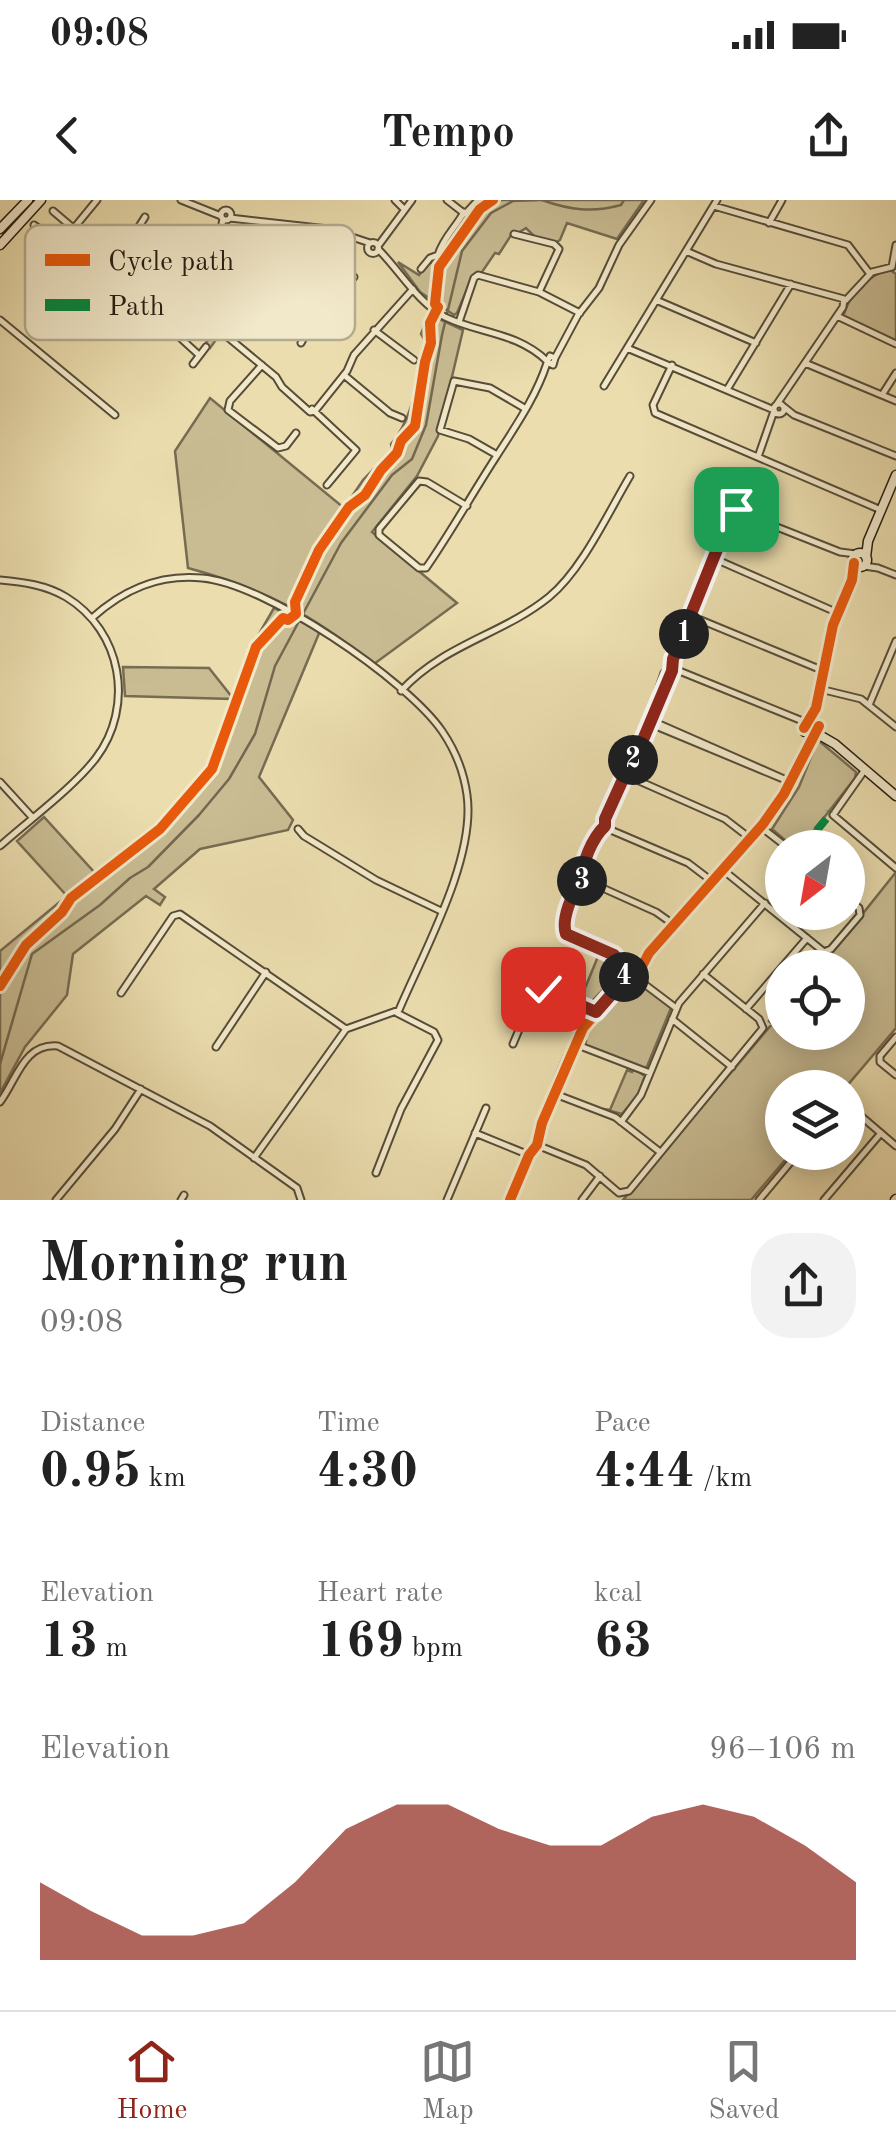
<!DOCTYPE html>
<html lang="en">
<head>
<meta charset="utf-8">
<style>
	:root { --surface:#fff; --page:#f2f2f2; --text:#222; --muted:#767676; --line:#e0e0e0; --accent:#8f2418 }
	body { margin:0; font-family:"Old Standard TT",serif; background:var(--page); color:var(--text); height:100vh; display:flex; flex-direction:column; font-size:38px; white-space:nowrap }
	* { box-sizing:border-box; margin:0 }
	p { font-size:32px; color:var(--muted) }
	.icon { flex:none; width:55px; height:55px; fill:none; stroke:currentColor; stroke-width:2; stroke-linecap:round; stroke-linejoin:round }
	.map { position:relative; height:1000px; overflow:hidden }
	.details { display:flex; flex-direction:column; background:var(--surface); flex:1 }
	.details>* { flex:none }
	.needle { width:65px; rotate:211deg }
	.controls { position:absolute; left:765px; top:630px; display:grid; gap:20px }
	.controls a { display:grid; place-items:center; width:100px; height:100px; border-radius:50%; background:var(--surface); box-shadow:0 5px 25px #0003; font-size:50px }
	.pin { position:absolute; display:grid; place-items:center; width:85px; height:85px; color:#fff; margin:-42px; border-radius:20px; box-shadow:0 5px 15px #0006 }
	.km { position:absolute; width:50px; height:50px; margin:-25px; border-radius:50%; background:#222; color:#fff; font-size:28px; line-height:50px; text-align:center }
	.round { display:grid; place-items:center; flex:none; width:105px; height:105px; border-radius:40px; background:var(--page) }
	.overview { display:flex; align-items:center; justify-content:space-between; height:170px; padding:0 40px }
	h1 { font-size:55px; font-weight:600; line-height:75px }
	.figures { display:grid; grid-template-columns:repeat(3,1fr); gap:15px; height:170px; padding:10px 40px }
	.figures div { display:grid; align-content:center }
	.figures b { font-size:50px; font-weight:600 }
	.figures small { font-size:28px; font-weight:400 }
	.figures p { font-size:28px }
	.chart { height:280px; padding:20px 40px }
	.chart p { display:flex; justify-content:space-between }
	.chart svg { width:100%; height:180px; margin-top:10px; fill:var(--accent); opacity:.7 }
	.status { display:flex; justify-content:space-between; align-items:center; height:70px; padding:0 50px; background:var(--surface); direction:ltr }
	.status svg { height:28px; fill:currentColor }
	header { display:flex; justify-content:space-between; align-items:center; height:130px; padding:0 40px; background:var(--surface); font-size:45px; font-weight:600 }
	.tabs { display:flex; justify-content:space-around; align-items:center; height:140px; border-top:2px solid var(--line); background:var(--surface); font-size:28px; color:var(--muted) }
	.tabs a { display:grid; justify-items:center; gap:5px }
	.tabs .selected { color:var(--accent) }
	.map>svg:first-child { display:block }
	.green { fill:#c9bc93; stroke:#766c52; stroke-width:2.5 }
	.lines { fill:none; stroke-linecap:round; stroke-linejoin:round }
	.stream { stroke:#73684f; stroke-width:2.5 }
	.street-casing { stroke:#564c38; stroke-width:9 }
	.secondary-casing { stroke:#241c11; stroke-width:11 }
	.street { stroke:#f2e9ca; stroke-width:5 }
	.secondary { stroke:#f2e9ca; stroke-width:8 }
	.quiet { stroke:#00873e; stroke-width:8; stroke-dasharray:15 8; stroke-linecap:butt }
	.cycleway-casing { stroke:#f2e9ca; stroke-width:16 }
	.cycleway { stroke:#e8590c; stroke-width:10 }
	.route-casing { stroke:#fff; stroke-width:20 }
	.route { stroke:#8f2418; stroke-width:12 }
	.key { fill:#f2e9ca; stroke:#b4ac92; stroke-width:2.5 }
	.key-label { font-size:28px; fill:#241c11 }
</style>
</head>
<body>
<div class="status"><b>09:08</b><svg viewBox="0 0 49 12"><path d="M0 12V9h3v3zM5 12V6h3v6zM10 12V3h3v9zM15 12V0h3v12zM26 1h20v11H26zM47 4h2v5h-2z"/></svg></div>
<header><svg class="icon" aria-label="back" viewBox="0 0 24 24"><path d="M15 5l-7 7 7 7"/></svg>Tempo<svg class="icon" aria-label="share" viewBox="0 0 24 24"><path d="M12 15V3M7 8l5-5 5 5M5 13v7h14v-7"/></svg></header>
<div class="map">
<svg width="896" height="1000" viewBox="0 0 896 1000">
	<rect width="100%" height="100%" fill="#ebddae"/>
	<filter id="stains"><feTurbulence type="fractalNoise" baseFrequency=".002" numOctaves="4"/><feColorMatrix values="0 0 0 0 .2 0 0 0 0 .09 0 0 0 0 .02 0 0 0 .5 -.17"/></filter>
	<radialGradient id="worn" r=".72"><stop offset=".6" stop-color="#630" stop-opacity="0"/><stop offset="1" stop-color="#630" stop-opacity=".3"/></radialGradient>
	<!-- green -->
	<path class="green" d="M483 0H644L617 39 567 23 560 40 555 43 535 37 526 28 518 33 513 32 499 54 495 53 482 72 473 75 457 113 454 115 420 92 398 62 419 75 429 63 441 62 446 56 445 46Z
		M193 66 241 82 247 91 245 100 210 148 205 144 216 129 188 106 203 86 188 74Z
		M890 70 896 74V142L843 117C849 95 866 75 890 70Z
		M429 114 463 130 438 236 417 276 372 332 457 403 374 464C311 414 266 389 188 368L175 251 210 198 344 308 363 280 392 250 391 244C415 216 417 177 426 142L421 134Z
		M274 408 320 431 259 577 293 620 288 630 200 649 154 689 165 697 160 705 146 696 73 754 67 795 25 847 0 893V751L67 696 17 641 44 617 96 674 159 626 210 565 232 499 125 496 123 467 209 468 232 497 256 439Z
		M818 540 856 572 855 578 801 647H793L772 629 799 587Z
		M896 672V828L846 887 782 888V952L791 953 751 1000H623L772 824 769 821 782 805V832H848V768L814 767 824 756H829Z
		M599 754 610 759 611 763 614 761 620 772 591 802 581 798Z
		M637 780 671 808 646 869 585 845 586 841 582 839 622 788Z
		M634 869 645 876 638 895 622 914 603 909 610 910 627 870 632 872Z"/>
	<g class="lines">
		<!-- stream -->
		<path class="stream" d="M542 0C570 10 592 13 621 5L624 0
			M0 864 32 754 100 705 130 678 148 667 199 615 229 579 255 534 275 466 341 343 392 275 412 259 426 225 442 135 462 51 491 13 513 1 537 0"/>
		<defs>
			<path id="street" d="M97 0 60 45C86 72 121 86 148 113L155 112 191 66 213 65
				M181 0 221 16
				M395 0 404 9
				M447 0 465 14 478 0
				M714 6 848 45 870 74
				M221 15a5 5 0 1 1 10 0a5 5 0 1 1-10 0Z
				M53 11 73 28
				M230 18 328 29 370 43
				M223 19 213 68 245 80 251 92 224 128V134L276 177 282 187 310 212 315 211 347 171 354 155 413 89
				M769 23 782 0
				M34 25 60 42
				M514 34 554 44 559 49 539 92
				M133 36 157 53 191 66
				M367.5 48a5.5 5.5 0 1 1 11 0a5.5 5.5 0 1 1-11 0Z
				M124 43 133 36 145 17
				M378 46 412 0
				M378 49C400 71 417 102 445 117 480 134 517 132 547 161
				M686 51 716 64 844 99 843 107 777 204
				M421 69 430 58 438 55C443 38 456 27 464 12
				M252 92 262 94 309 132 354 77
				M267 98 304 52 309 41
				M656 100 756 143
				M846 100 872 72 892 67 896 45
				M153 113 199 155
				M837 116 896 144
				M0 120 115 215
				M459 122 474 78 478 75 539 92 580 113
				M374 130 414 160
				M301 143 307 132
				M627 148 774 210
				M550 156 555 158 553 165 547 162Z
				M555 158 578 115 599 88 619 45 651 0
				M805 163 896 201
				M193 164 206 147
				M262 165 230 201 228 210 278 248 286 246 296 233
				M672 165 653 205 655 213 881 310
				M344 175 390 213 402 218
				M604 186 717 0
				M728 188 791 84
				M882 195 896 173
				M774 209a5 5 0 1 1 10 0a5 5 0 1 1-10 0Z
				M784 207 794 215 896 256
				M312 209 356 250 327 285
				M497 255 469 239 440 230 454 181 490 188 526 209
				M758 257 774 211
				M467 306 427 282 419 281 379 329V335L419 368H426C451 332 472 294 496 257 515 227 536 197 547 163
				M713 358 838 413
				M864 366 878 368 896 375
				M0 380C23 382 46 385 66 397 122 431 135 506 96 558 74 587 28 621 0 646
				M691 416 824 471
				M92 418C124 389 159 374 202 378 265 383 407 480 442 531 455 550 464 573 467 595 476 658 424 751 399 810L346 829 254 958
				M820 489 861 499 896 527
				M401 491C444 444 502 435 549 397 582 370 608 313 630 276
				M869 505 896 441
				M648 520 664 473 672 468 805 522
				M648 523H657L791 582
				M651 524 788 581
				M864 571 833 615 896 668
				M628 573 605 619 606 628 688 663 713 682
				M630 577 629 568 672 471 673 459 734 310 840 352 856 354
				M630 577 725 619 751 639
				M0 582 32 617
				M761 627 788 648
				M298 629 304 636 376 680 441 711
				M723 670 824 752 831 749 860 715 859 708 848 699
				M583 681C580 665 593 635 607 625
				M632 764 561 732V724L578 684 587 681 656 712 673 724
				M635 777 676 808
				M121 793 173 716 180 714 346 829
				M746 809 807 738
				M672 819 732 867
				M896 837 880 856V862L896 875
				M513 844 537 787 595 811
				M575 844 650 873
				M216 847 266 772
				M555 894 615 917 660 952
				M0 902C17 880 23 843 58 846L210 926 297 988 301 1000
				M848 905 896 946
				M621 922 641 895 679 803 765 703
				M475 933 529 955
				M537 945 586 965 619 993 629 991 763 828 759 819 703 774
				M376 973 401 909 438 840 434 832 397 813
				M56 1000 115 929 141 889
				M181 1000 184 995
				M447 1000 486 908
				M582 1000 600 976
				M759 1000 799 952
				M824 1000 881 933"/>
			<path id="secondary" d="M0 29 28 0
				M0 45 41 0
				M853 360a7 7 0 1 1 14 0a7 7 0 1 1-14 0Z
				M866 357 868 341 896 275
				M816 533 835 544 896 596
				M813 534 805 532 804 526C826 497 823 457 834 422 841 402 852 385 854 363
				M640 770 649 753 763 624 784 594 819 526
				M521 973C531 958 536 942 542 924 560 871 585 801 638 776L639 768 634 764
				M510 1000 521 972
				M895 1000 896 999"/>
		</defs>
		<!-- street casing -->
		<use href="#street" class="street-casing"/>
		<!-- secondary casing -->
		<use href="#secondary" class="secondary-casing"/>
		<!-- street -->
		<use href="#street" class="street"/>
		<!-- secondary -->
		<use href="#secondary" class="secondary"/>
		<!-- quiet -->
		<path class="quiet" d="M802 648 827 618 829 611"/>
		<defs>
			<path id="cycleway" d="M804 528 816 508 833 425 852 380 854 363
				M640 770 649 753 763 624 784 594 819 526
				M0 786 26 745 62 712 71 698 160 629 212 569 256 447 283 418 288 420 296 414 295 402 319 350 349 307 365 295 381 270 397 253 401 241 415 226 425 162 431 143 430 123 438 107 435 104 439 67 480 9 493 0
				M510 1000 529 955 537 945 542 923 583 828 617 789 640 772"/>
		</defs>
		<!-- cycleway casing -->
		<use href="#cycleway" class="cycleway-casing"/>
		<!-- cycleway -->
		<use href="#cycleway" class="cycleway"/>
	</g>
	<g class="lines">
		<defs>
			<path id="route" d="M543 789 596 812 617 788 626 772 614 755 566 734C561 720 572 691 583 681 580 665 593 637 605 626V619L624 577 629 573 672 471 673 459 732 312 736 309"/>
		</defs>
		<!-- route casing -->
		<use href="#route" class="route-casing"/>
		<!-- route -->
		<use href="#route" class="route"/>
	</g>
	<!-- legend -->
	<rect x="25" y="25" width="330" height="115" rx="15" class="key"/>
	<rect x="45" y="54" width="45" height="12" fill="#e8590c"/>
	<rect x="45" y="99" width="45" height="12" fill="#00873e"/>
	<g class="key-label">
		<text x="108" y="70">Cycle path</text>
		<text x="108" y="115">Path</text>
	</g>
	<rect width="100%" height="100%" filter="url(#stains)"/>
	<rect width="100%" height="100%" fill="url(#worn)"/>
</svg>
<div class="controls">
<a><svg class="needle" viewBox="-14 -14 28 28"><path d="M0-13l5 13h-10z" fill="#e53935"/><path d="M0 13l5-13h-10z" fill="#767676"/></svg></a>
<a><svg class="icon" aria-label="locate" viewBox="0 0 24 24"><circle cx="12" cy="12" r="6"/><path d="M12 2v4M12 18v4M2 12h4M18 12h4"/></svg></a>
<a><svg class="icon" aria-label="layers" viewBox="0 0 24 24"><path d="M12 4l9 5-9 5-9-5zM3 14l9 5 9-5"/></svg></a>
</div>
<div class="pin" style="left:736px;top:309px;background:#1e9e55"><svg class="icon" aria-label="arrive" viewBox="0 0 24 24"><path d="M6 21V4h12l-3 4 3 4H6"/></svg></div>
<div class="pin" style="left:543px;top:789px;background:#d93025"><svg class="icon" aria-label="check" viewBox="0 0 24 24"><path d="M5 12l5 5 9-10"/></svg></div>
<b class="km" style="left:684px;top:434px">1</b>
<b class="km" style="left:633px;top:560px">2</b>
<b class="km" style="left:582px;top:681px">3</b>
<b class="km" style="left:624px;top:777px">4</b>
</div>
<section class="details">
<div class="overview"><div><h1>Morning run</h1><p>09:08</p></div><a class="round"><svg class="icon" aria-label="share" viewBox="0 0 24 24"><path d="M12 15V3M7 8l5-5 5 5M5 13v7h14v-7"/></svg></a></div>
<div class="figures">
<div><p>Distance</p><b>0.95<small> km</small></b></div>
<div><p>Time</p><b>4:30</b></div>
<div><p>Pace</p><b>4:44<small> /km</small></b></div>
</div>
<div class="figures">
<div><p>Elevation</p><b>13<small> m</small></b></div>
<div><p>Heart rate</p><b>169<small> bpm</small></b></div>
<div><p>kcal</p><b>63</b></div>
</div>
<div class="chart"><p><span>Elevation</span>96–106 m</p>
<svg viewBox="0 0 160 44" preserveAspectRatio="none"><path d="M0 44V25L10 32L20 38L30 38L40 35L50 25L60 12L70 6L80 6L90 12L100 16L110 16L120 9L130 6L140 9L150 16L160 25V44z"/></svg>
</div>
</section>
<nav class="tabs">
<a class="selected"><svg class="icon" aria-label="home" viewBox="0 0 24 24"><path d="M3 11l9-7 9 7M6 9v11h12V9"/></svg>Home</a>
<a><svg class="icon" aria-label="map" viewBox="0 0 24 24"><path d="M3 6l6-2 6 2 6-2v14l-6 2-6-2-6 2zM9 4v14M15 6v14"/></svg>Map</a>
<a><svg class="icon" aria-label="saved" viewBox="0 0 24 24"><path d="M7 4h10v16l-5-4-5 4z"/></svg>Saved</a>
</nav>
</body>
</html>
